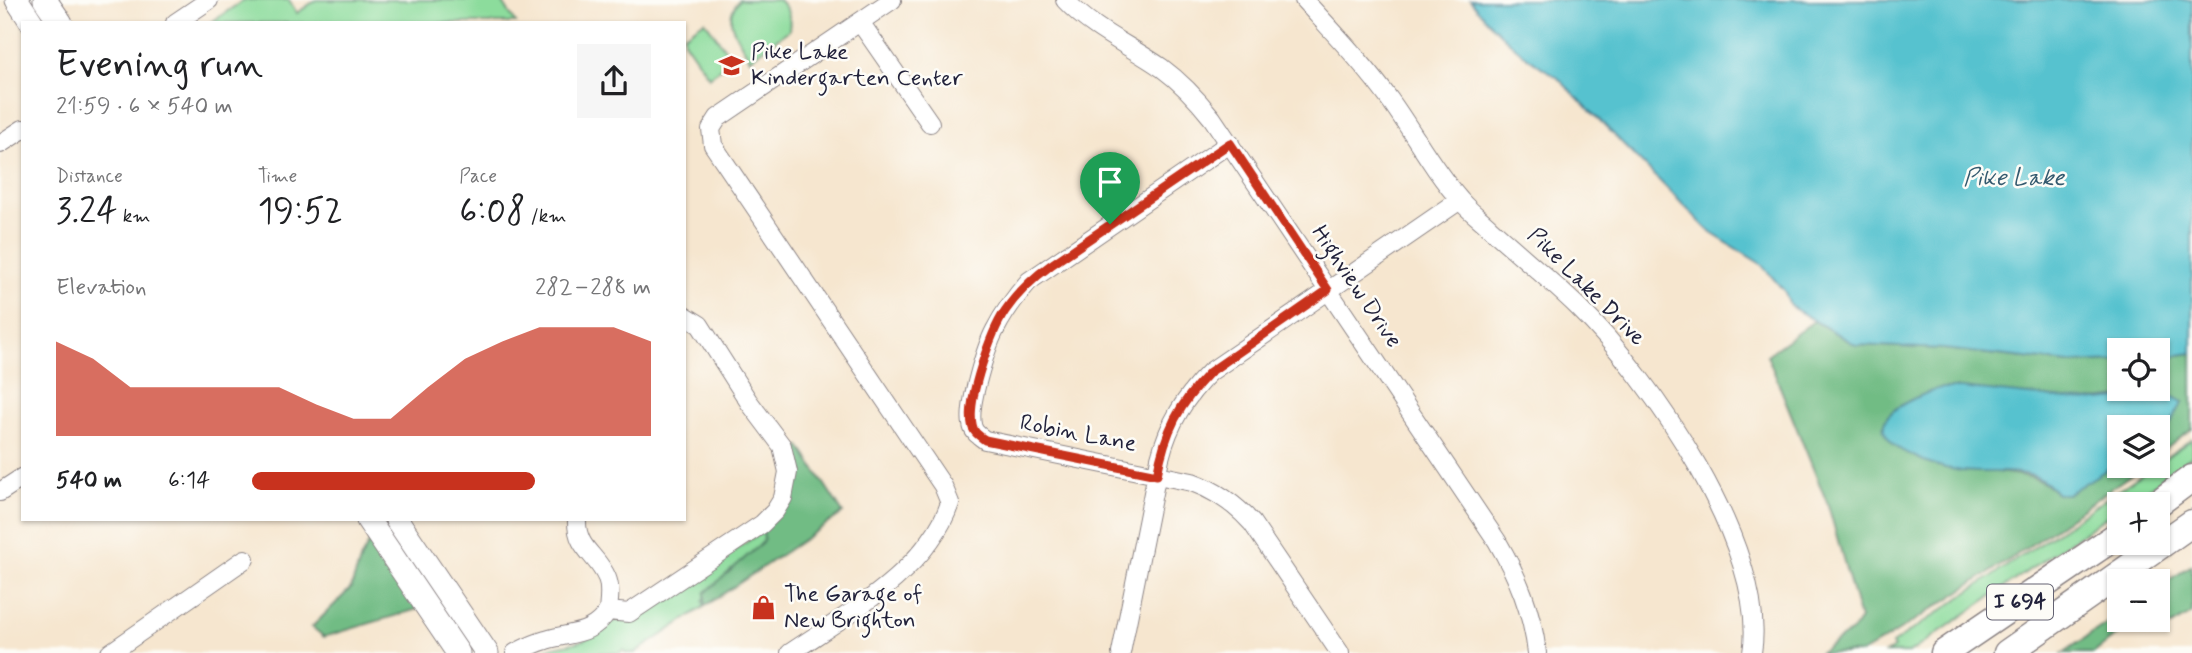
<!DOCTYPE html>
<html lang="en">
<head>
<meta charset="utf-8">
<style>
	:root { --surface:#fff; --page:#f6f6f6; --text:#202124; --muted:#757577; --accent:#c8321e }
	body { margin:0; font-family:Mynerve,sans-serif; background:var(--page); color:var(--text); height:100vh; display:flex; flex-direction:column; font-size:26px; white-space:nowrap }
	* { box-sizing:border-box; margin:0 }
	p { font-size:23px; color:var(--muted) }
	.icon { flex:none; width:38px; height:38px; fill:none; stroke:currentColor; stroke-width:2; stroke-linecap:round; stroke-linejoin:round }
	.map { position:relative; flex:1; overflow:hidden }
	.panel { position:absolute; left:21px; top:21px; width:665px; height:500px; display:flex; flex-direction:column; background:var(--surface); border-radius:0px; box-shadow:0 2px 5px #0004 }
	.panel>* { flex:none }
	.tools { position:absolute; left:2107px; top:338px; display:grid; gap:14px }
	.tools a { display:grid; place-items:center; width:63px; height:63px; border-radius:0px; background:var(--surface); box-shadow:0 2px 5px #0004; font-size:35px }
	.pin { position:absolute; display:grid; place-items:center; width:60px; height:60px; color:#fff; margin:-72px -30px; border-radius:50% 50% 50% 0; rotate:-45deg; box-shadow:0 0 7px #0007 }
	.pin .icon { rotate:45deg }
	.round { display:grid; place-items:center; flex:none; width:74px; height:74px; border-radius:0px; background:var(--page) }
	.summary { display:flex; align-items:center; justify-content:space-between; height:119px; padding:0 35px }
	h1 { font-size:38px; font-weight:600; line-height:52px }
	.metrics { display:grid; grid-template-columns:repeat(3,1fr); gap:10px; height:119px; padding:7px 35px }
	.metrics div { display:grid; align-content:center }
	.metrics b { font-size:35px; font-weight:600 }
	.metrics small { font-size:19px; font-weight:400 }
	.metrics p { font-size:19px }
	.chart { height:196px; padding:14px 35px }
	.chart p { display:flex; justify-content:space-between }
	.chart svg { width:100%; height:126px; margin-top:7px; fill:var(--accent); opacity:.7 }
	ul { padding:0 35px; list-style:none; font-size:23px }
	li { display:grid; grid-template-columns:112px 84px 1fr; align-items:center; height:52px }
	li i { height:18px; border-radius:9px; background:var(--accent) }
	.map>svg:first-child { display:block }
	.green { fill:#8cdc9c; stroke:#577f6c; stroke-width:2 }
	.forest { fill:#71bc84; stroke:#4a6f60; stroke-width:2 }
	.water { fill:#56c2cf; stroke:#3c7285; stroke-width:2 }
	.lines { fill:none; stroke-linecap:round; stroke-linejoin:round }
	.minor-casing { stroke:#8c8485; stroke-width:20 }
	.major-casing { stroke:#8c8485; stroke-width:25 }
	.highway-casing { stroke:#8c8485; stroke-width:29 }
	.minor { stroke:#fff; stroke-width:18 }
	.major { stroke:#fff; stroke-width:23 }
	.highway { stroke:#fff; stroke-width:26 }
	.route-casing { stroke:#fff; stroke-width:14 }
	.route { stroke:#c8321e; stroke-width:9 }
	.labels { text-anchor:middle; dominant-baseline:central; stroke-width:5; stroke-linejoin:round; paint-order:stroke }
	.shield { fill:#fdfcf7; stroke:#646373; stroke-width:2 }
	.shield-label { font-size:21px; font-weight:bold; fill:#22223b }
	.poi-label { font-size:23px; fill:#22223b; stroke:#fdfcf7; text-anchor:start }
	.street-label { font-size:23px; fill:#22223b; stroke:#fdfcf7 }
	.water-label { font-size:24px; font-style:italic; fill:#345a6f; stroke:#fdfcf7 }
</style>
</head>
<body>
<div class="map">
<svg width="2192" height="653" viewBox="0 0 2192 653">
	<rect width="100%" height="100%" fill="#fdfcf7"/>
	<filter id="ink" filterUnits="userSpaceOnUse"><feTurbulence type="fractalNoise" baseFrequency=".0143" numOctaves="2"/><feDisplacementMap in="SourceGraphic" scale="14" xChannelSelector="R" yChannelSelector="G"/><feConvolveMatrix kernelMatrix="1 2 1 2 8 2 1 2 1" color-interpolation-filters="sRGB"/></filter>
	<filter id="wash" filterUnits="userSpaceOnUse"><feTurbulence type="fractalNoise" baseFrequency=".00686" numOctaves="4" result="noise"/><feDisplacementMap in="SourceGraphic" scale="28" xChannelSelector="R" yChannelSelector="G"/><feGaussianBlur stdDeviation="1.57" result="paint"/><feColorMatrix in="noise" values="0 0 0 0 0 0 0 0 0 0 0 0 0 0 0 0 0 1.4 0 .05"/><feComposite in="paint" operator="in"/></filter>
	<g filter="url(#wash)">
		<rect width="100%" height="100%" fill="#f6e6cf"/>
		<!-- green -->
		<path class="green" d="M244 0H289L297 13 316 0H501L516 23H210Z
			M739 0H779C789 10 791 17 789 30L750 59C738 37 721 22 739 0Z
			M705 21 733 60 709 77 684 41V35Z
			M2192 439V456C2178 466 2133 503 2119 504V508L1909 653H1886L1894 648 1892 644 2154 466H2158V463Z
			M763 531 764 539 762 543 703 601 705 606 635 653H626L624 650 619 653H532C564 642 586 648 610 621H630Z"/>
		<!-- forest -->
		<path class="forest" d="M1814 321 1856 345 1943 349 2070 363 2119 361V388H2158V358L2192 353V429L2158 455V436C2172 427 2173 416 2183 402L2139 395 2086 401 2027 396 1997 472C2021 475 2040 475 2057 494H2067L2119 462V466H2143L2015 556 1889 637 1861 653H1819L1853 630 1860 619 1828 505 1767 355Z
			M800 446 843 513 705 606V593L762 543 764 539 763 531C778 506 800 481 792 451Z
			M371 540 418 609 324 637 312 627 351 588 361 558Z
			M2192 565V614L2160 632 2139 620H2158V588Z
			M2119 615V620H2136L2094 653H2063Z"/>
		<!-- water -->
		<path class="water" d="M1470 0H2192V353L2158 358V350H2119V361L2070 363 1943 349 1856 345 1790 306 1785 292 1761 264 1711 233 1557 77C1524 57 1494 31 1470 0Z
			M1940 388H1961L2086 401 2168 394 2183 402C2174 416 2172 427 2158 436V427H2119V462L2067 494H2057C2051 487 2045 481 2036 477 2011 468 1982 475 1956 470 1940 468 1925 462 1911 455 1899 450 1888 443 1884 430 1879 409 1926 393 1940 388Z"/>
	</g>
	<g filter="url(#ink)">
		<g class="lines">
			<defs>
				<path id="minor" d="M1065 0C1093 30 1129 45 1162 68 1181 82 1197 99 1212 118L1497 541C1518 577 1532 611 1537 653
					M1304 0C1334 33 1364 64 1390 100 1414 133 1433 170 1460 200 1469 211 1481 219 1491 229 1520 255 1550 280 1578 307 1650 377 1769 549 1752 653
					M860 22 930 123
					M175 23 209 0
					M1230 143 1029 281C1016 296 1004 312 995 330 986 347 968 405 972 424 973 432 978 435 985 440L1192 482C1217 491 1235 504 1252 523L1340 653
					M0 144 23 129
					M0 492 23 477
					M577 520C576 549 597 554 607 578 611 588 609 600 608 611L629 613 762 524 775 511 783 498 788 472 782 446 749 402 700 325 684 315
					M110 653 245 559
					M515 653C525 648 535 643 546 640 572 632 591 636 608 611
					M790 653C846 615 928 570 950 503L943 486 713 145 711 129 718 118 892 0
					M1121 653 1160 458C1169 423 1185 397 1210 372L1460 200"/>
				<path id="major" d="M17 0 32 23
					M45 0 61 23
					M368 520 458 653
					M397 520 487 653"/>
				<path id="highway" d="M2157 504 2192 478
					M1944 653 2119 534
					M2007 653 2192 523"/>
			</defs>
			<!-- minor casing -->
			<use href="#minor" class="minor-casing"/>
			<!-- major casing -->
			<use href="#major" class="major-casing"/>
			<!-- highway casing -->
			<use href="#highway" class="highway-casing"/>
			<!-- minor -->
			<use href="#minor" class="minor"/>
			<!-- major -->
			<use href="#major" class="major"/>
			<!-- highway -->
			<use href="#highway" class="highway"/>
		</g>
	</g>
	<g class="lines" filter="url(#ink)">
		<defs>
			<path id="route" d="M1230 143 1328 290 1210 372C1179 404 1165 431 1157 475L985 440C978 435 973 432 972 424 967 399 991 332 1005 311 1018 292 1033 278 1051 265Z"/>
		</defs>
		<!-- route casing -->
		<use href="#route" class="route-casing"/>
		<!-- route -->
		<use href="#route" class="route"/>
	</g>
	<!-- icons -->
	<defs>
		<symbol id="school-bare" viewBox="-9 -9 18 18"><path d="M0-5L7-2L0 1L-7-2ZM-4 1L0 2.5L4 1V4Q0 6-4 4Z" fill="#c8321e" stroke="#fdfcf7" stroke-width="2.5" paint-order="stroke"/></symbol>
		<symbol id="shop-bare" viewBox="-9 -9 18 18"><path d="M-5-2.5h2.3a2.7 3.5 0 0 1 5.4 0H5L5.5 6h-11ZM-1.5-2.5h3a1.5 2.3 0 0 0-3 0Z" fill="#c8321e" stroke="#fdfcf7" stroke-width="2.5" paint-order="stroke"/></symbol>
	</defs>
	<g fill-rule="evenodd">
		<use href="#school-bare" x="714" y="48" width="35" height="35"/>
		<use href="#shop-bare" x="746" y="590" width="35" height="35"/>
	</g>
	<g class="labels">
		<!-- shield labels -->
		<rect class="shield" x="1987" y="584.5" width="66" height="35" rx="5"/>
		<g class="shield-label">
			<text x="2020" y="602">I 694</text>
		</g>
		<!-- poi labels -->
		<g class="poi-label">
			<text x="751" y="53">Pike Lake<tspan x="751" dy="26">Kindergarten Center</tspan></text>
			<text x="784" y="595">The Garage of<tspan x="784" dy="26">New Brighton</tspan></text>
		</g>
		<!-- street labels -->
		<g class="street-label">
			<text transform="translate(1356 287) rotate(56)">Highview Drive</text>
			<text transform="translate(1586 287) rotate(45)">Pike Lake Drive</text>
			<text transform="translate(1078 434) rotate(11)">Robin Lane</text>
		</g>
		<!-- water labels -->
		<g class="water-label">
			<text x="2014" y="178">Pike Lake</text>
		</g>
	</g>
</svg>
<div class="tools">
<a><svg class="icon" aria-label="locate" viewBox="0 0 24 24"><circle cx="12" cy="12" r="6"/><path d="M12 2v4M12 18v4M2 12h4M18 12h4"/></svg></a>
<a><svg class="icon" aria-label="layers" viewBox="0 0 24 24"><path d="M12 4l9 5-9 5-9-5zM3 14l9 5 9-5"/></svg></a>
<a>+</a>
<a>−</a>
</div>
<div class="pin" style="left:1110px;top:224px;background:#1e9e55"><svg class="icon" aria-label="arrive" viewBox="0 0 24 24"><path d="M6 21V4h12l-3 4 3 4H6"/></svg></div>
<section class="panel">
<div class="summary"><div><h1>Evening run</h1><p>21:59 · 6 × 540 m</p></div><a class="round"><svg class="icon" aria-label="share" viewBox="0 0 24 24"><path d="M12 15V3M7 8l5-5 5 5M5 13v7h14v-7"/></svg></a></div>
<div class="metrics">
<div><p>Distance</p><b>3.24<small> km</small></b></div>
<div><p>Time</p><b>19:52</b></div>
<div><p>Pace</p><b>6:08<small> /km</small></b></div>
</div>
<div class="chart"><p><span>Elevation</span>282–288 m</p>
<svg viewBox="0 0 160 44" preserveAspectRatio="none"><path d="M0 44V11L10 17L20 27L30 27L40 27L50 27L60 27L70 33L80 38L90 38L100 27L110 17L120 11L130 6L140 6L150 6L160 11V44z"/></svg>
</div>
<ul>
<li><b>540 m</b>6:14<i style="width:71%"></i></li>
</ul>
</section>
</div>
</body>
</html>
